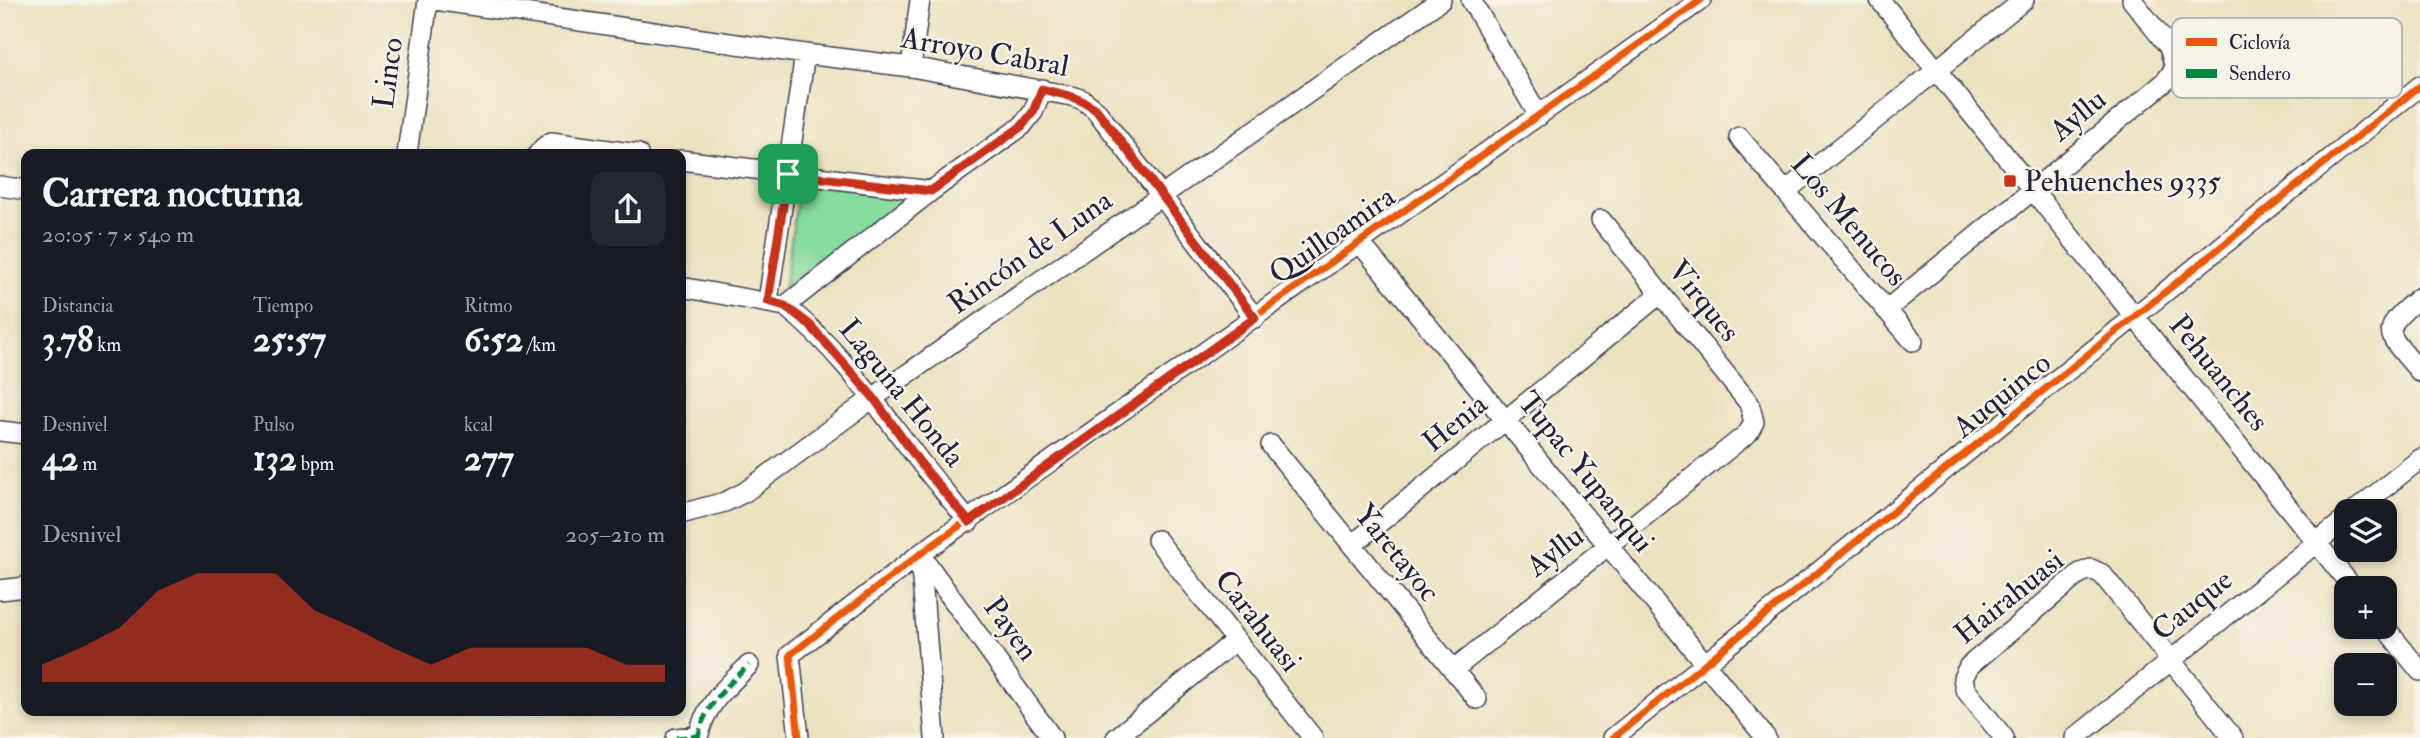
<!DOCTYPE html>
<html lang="es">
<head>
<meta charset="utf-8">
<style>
	:root { --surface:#171b24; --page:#242831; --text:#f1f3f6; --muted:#9ea1a6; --accent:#c8321e }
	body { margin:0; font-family:"IM FELL Double Pica",serif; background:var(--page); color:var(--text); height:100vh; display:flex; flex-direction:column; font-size:26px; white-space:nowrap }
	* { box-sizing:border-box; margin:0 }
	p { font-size:23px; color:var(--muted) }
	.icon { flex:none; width:38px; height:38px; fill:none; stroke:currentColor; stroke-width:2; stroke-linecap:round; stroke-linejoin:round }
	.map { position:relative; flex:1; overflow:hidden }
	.details { position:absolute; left:21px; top:149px; width:665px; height:567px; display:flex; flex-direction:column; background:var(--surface); border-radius:14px; box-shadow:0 4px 10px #0003 }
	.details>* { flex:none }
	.controls { position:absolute; left:2334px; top:499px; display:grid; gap:14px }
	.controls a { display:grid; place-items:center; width:63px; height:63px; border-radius:14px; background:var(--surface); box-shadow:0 4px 10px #0003; font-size:35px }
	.pin { position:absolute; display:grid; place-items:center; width:60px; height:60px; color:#fff; margin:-30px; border-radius:14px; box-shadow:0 4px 10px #0006 }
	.round { display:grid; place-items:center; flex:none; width:74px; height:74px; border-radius:14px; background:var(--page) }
	.overview { display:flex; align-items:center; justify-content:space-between; height:119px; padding:0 21px }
	h1 { font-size:38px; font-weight:800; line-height:52px }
	.stats { display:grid; grid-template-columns:repeat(3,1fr); gap:10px; height:119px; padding:7px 21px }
	.stats div { display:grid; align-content:center }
	.stats b { font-size:35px; font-weight:800 }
	.stats small { font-size:19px; font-weight:400 }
	.stats p { font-size:19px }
	.chart { height:196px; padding:14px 21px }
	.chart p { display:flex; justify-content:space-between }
	.chart svg { width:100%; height:126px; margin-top:7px; fill:var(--accent); opacity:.7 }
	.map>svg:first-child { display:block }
	.green { fill:#87dc9f; stroke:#547f6d; stroke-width:2 }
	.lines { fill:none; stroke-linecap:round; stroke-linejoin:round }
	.minor-casing { stroke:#403f4f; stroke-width:22 }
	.minor { stroke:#fff; stroke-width:19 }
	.quiet { stroke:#00873e; stroke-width:5; stroke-dasharray:10 5; stroke-linecap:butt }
	.cycleway-casing { stroke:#f7f3e8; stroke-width:11 }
	.cycleway { stroke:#e8590c; stroke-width:7 }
	.route-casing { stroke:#fff; stroke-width:14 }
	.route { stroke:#c8321e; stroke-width:9 }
	.poi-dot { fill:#c8321e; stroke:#f7f3e8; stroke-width:2.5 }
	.labels { text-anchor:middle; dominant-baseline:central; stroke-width:5; stroke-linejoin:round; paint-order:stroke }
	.street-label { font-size:30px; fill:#22223b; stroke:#f7f3e8 }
	.poi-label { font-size:30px; fill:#22223b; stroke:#f7f3e8; text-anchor:start }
	.key { fill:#f7f3e8; stroke:#b7b4b4; stroke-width:2 }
	.key-label { font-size:19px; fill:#22223b }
</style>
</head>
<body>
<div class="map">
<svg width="2420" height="738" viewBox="0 0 2420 738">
	<rect width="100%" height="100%" fill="#f7f3e8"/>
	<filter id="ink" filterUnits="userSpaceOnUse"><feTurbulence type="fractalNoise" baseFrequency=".0143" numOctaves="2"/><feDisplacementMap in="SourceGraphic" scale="14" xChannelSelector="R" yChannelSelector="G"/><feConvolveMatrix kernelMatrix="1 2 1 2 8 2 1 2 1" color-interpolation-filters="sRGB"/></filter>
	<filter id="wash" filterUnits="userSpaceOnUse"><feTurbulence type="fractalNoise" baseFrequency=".00686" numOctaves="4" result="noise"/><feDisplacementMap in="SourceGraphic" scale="28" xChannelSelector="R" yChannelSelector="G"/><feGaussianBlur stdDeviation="1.57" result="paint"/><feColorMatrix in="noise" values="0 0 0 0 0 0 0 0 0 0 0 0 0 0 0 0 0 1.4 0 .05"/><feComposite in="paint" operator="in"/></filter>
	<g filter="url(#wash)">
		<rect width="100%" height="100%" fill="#ece1c0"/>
		<!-- green -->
		<path class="green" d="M800 178 913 195 784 289Z"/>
	</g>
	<g filter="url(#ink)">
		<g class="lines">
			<defs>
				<path id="minor" d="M435 0 805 54 911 67 1072 96 1083 100 1095 109 1255 318
					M1471 0 1539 116
					M1880 0 2353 588
					M911 67 920 0
					M1739 137 1913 341
					M407 154 428 0
					M538 154 543 148 551 142 638 154
					M681 160 931 191 1022 126 1033 112 1042 89
					M0 186 26 190
					M1786 191 2024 0
					M1360 243 1766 738
					M681 287 785 306 931 191
					M2420 297C2376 333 2388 333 2420 372
					M768 301 805 54
					M785 306C840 350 879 408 921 463 937 483 953 502 969 522
					M1886 310 2165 82 2175 68 2169 47 2132 0
					M0 431 26 434
					M1271 445 1477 699
					M2355 511 2420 459
					M681 514 725 502 745 492 873 398 1441 0
					M1157 540 1313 738
					M1352 545 1660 294
					M920 554 1052 738
					M920 555 935 738
					M0 590 26 587
					M2384 626 2420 671
					M1453 670 1748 433 1754 422 1749 403 1601 220
					M676 738 698 736
					M698 738C704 706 726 687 749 665
					M799 738 790 655 920 554 1701 0
					M1116 738 1236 640
					M1613 738 2420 86
					M2004 738 1965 689 1963 678 1969 666 2080 573 2091 569 2102 574 2233 738
					M2075 738 2347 518"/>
			</defs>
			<!-- minor casing -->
			<use href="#minor" class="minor-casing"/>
			<!-- minor -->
			<use href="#minor" class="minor"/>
			<!-- quiet -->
			<path class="quiet" d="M676 738 698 736
				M698 738C704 706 726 687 749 665"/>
			<defs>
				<path id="cycleway" d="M799 738 790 655 920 554 1701 0
					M1613 738 2420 86"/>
			</defs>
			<!-- cycleway casing -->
			<use href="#cycleway" class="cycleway-casing"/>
			<!-- cycleway -->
			<use href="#cycleway" class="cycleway"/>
		</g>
	</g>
	<g class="lines" filter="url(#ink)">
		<defs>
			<path id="route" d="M1042 89C1062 94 1079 97 1096 109L1255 318 969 522 920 463 873 397 809 324 785 306 768 301 788 174 931 191 1022 126 1033 112Z"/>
		</defs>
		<!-- route casing -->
		<use href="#route" class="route-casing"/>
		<!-- route -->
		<use href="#route" class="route"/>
	</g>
	<!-- markers -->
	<rect class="poi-dot" x="2003" y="174" width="14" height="14" rx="3.5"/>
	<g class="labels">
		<!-- street labels -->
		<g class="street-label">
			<text transform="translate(985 52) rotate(10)">Arroyo Cabral</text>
			<text transform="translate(388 73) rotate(-82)">Linco</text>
			<text transform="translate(2078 115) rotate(-40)">Ayllu</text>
			<text transform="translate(1849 220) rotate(50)">Los Menucos</text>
			<text transform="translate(1332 235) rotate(-35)">Quilloamira</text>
			<text transform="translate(1030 252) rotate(-35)">Rincón de Luna</text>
			<text transform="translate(1704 301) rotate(51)">Virques</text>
			<text transform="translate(2219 373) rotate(51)">Pehuanches</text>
			<text transform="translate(902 393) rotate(51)">Laguna Honda</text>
			<text transform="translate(2002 395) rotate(-39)">Auquinco</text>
			<text transform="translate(1455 423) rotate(-39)">Henia</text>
			<text transform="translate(1586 472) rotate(51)">Tupac Yupanqui</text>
			<text transform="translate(1555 551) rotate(-38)">Ayllu</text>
			<text transform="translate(1397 553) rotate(51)">Yaretayoc</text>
			<text transform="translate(2009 597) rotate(-39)">Hairahuasi</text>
			<text transform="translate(2192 605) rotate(-39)">Cauque</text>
			<text transform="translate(1258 621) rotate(52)">Carahuasi</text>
			<text transform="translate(1011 629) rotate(54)">Payen</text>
		</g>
		<!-- poi labels -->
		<g class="poi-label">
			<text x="2024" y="181">Pehuenches 9335</text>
		</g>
	</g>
	<!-- legend -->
	<rect x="2172" y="18" width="230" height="80" rx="10" class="key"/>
	<rect x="2186" y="38" width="31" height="8" fill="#e8590c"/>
	<rect x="2186" y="69" width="31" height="9" fill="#00873e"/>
	<g class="key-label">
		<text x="2229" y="49">Ciclovía</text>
		<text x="2229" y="80">Sendero</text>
	</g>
</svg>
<div class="controls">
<a><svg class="icon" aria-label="layers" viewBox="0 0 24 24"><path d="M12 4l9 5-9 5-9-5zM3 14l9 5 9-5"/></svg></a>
<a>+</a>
<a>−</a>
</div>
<div class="pin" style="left:788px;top:174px;background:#1e9e55"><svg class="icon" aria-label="arrive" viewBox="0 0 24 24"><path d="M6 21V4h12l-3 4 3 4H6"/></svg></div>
<section class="details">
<div class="overview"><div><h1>Carrera nocturna</h1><p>20:05 · 7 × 540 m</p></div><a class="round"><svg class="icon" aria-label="share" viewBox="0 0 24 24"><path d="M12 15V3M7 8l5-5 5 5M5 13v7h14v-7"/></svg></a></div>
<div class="stats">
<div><p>Distancia</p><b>3.78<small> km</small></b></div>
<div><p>Tiempo</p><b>25:57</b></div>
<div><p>Ritmo</p><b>6:52<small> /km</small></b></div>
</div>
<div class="stats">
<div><p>Desnivel</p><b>42<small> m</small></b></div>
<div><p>Pulso</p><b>132<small> bpm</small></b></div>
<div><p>kcal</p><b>277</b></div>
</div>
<div class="chart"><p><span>Desnivel</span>205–210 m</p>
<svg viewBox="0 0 160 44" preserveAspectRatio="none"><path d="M0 44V38L10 32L20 25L30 12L40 6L50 6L60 6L70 19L80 25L90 32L100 38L110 32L120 32L130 32L140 32L150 38L160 38V44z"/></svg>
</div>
</section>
</div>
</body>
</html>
